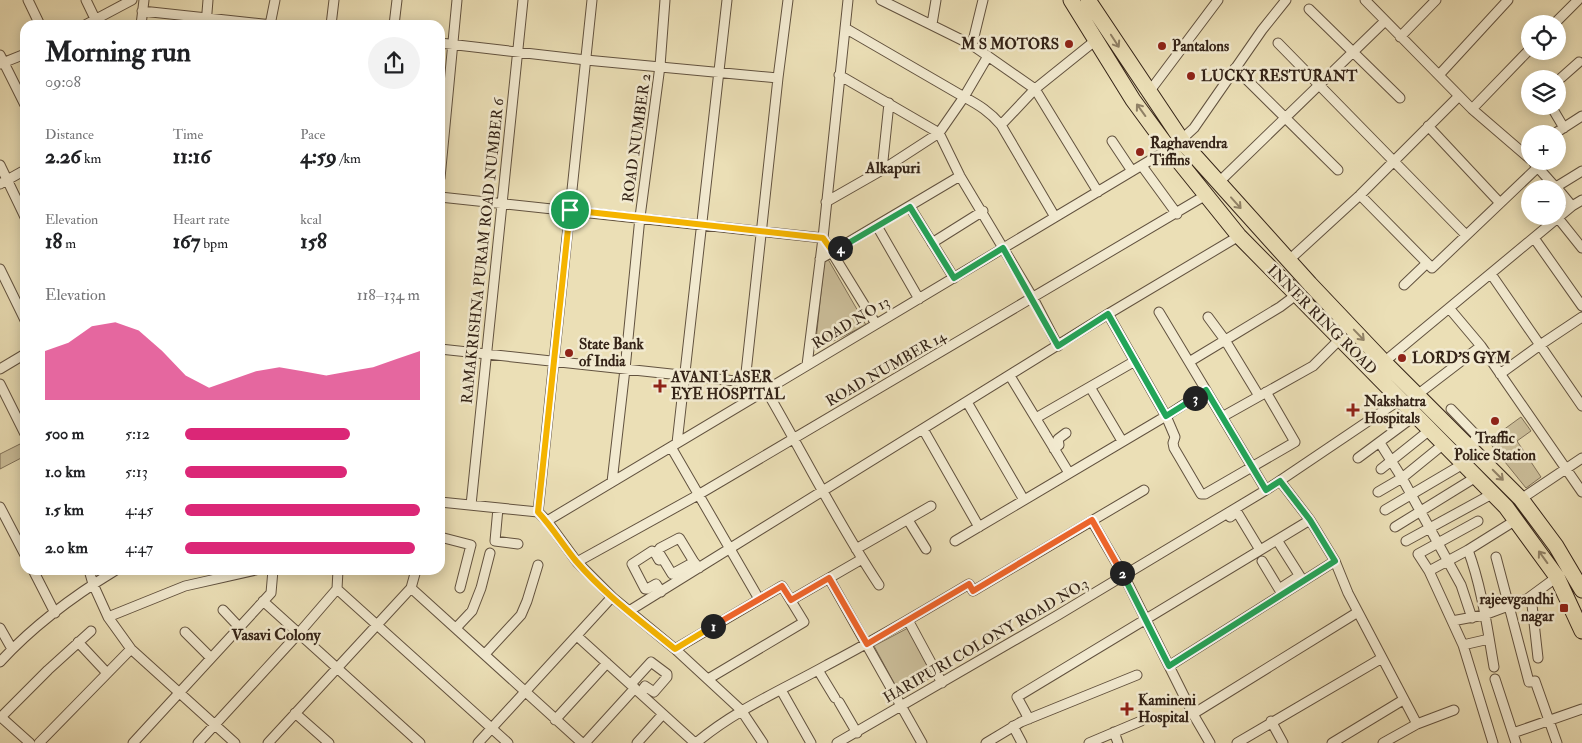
<!DOCTYPE html>
<html lang="en">
<head>
<meta charset="utf-8">
<style>
	:root { --surface:#fff; --page:#f2f2f2; --text:#202124; --muted:#757577; --accent:#db2777 }
	body { margin:0; font-family:"IM FELL Double Pica",serif; background:var(--page); color:var(--text); height:100vh; display:flex; flex-direction:column; font-size:19px; white-space:nowrap }
	* { box-sizing:border-box; margin:0 }
	p { font-size:16px; color:var(--muted) }
	.icon { flex:none; width:28px; height:28px; fill:none; stroke:currentColor; stroke-width:2; stroke-linecap:round; stroke-linejoin:round }
	.map { position:relative; flex:1; overflow:hidden }
	.panel { position:absolute; left:20px; top:20px; width:425px; height:555px; display:flex; flex-direction:column; background:var(--surface); border-radius:15px; box-shadow:0 2px 12px #0003 }
	.panel>* { flex:none }
	.buttons { position:absolute; left:1521px; top:15px; display:grid; gap:10px }
	.buttons a { display:grid; place-items:center; width:45px; height:45px; border-radius:50%; background:var(--surface); box-shadow:0 2px 12px #0003; font-size:25px }
	.pin { position:absolute; display:grid; place-items:center; width:42px; height:42px; color:#fff; margin:-21px; border:2px solid #fff; border-radius:50%; box-shadow:0 1px 5px #0007 }
	.km { position:absolute; width:25px; height:25px; margin:-12px; border-radius:50%; background:#222; color:#fff; font-size:14px; line-height:25px; text-align:center }
	.round { display:grid; place-items:center; flex:none; width:52px; height:52px; border-radius:26px; background:var(--page) }
	.head { display:flex; align-items:center; justify-content:space-between; height:85px; padding:0 25px }
	h1 { font-size:28px; font-weight:700; line-height:38px }
	.figures { display:grid; grid-template-columns:repeat(3,1fr); gap:8px; height:85px; padding:5px 25px }
	.figures div { display:grid; align-content:center }
	.figures b { font-size:21px; font-weight:700 }
	.figures small { font-size:14px; font-weight:400 }
	.figures p { font-size:14px }
	.chart { height:140px; padding:10px 25px }
	.chart p { display:flex; justify-content:space-between }
	.chart svg { width:100%; height:90px; margin-top:5px; fill:var(--accent); opacity:.7 }
	ul { padding:0 25px; list-style:none; font-size:16px }
	li { display:grid; grid-template-columns:80px 60px 1fr; align-items:center; height:38px }
	li i { height:12px; border-radius:6px; background:var(--accent) }
	.map>svg:first-child { display:block }
	.green { fill:#ccbf9b; stroke:#807159 }
	.lines { fill:none; stroke-linecap:round; stroke-linejoin:round }
	.street-casing { stroke:#62523f; stroke-width:11 }
	.highway-casing { stroke:#342317; stroke-width:17 }
	.street { stroke:#f2ead0; stroke-width:9 }
	.highway { stroke:#ebdfb6; stroke-width:15 }
	.oneway { stroke:#908166 }
	.split-1-casing { stroke:#fff; stroke-width:10 }
	.split-2-casing { stroke:#fff; stroke-width:10 }
	.split-3-casing { stroke:#fff; stroke-width:10 }
	.split-4-casing { stroke:#fff; stroke-width:10 }
	.split-5-casing { stroke:#fff; stroke-width:10 }
	.split-1 { stroke:#f5b400; stroke-width:6 }
	.split-2 { stroke:#f0652b; stroke-width:6 }
	.split-3 { stroke:#22a559; stroke-width:6 }
	.split-4 { stroke:#22a559; stroke-width:6 }
	.split-5 { stroke:#f5b400; stroke-width:6 }
	.poi-dot { fill:#8f2418; stroke:#f2ead0; stroke-width:2 }
	.labels { text-anchor:middle; dominant-baseline:central; stroke-width:5; stroke-linejoin:round; paint-order:stroke }
	.poi-label { font-size:15px; font-weight:bold; fill:#342317; stroke:#f2ead0; text-anchor:start }
	.street-label { font-size:15px; fill:#342317; stroke:#f2ead0 }
	.neighbourhood-label { font-size:16px; font-weight:bold; fill:#342317; stroke:#f2ead0 }
</style>
</head>
<body>
<div class="map">
<svg width="1582" height="743" viewBox="0 0 1582 743">
	<rect width="100%" height="100%" fill="#ebdfb6"/>
	<filter id="stains"><feTurbulence type="fractalNoise" baseFrequency=".004" numOctaves="4"/><feColorMatrix values="0 0 0 0 .2 0 0 0 0 .09 0 0 0 0 .02 0 0 0 .5 -.17"/></filter>
	<radialGradient id="worn" r=".72"><stop offset=".6" stop-color="#630" stop-opacity="0"/><stop offset="1" stop-color="#630" stop-opacity=".3"/></radialGradient>
	<!-- green -->
	<path class="green" d="M825 254 866 325 815 350Z
		M1521 417 1531 431 1517 441 1541 477 1526 488 1488 441Z
		M20 444 25 456 0 469V454Z
		M908 628 933 677 900 694 874 646Z"/>
	<g class="lines">
		<defs>
			<path id="street" d="M28 0 40 25
				M86 0 98 25
				M881 0 972 45 1035 89 1098 192
				M1365 0 1472 109 1530 159
				M1309 9 1400 98
				M142 11 272 25
				M932 24 936 0
				M1554 24 1578 0
				M85 25 132 0
				M141 25 144 0
				M206 25 208 0
				M270 25 275 0
				M331 25 334 0
				M394 25 397 0
				M845 28 964 97C979 105 990 112 1001 125L1055 217
				M1400 37 1436 0
				M440 43 586 60 778 78
				M1278 43 1466 235
				M972 45 983 0
				M0 55 25 105
				M0 64 25 54
				M1235 68 1338 170
				M839 75 939 133 960 176 1033 298 1058 346
				M1439 75 1508 0
				M1561 78 1579 62
				M1149 92 1218 0
				M1551 106 1564 128
				M1472 109 1530 49
				M1001 125 1035 89 1096 40
				M1428 126 1500 203
				M1554 134 1582 116
				M1181 140 1194 128 1262 30 1286 0
				M1112 141 1132 171
				M1534 163 1557 189
				M0 165 25 217
				M1142 166 1177 214
				M882 170 889 103
				M440 178 457 0
				M1218 183 1385 21
				M0 184 25 170
				M1556 187 1582 171
				M1558 189 1572 206
				M1360 195 1427 263
				M440 197 823 238 876 324
				M826 202 882 170 939 133 964 97 988 56
				M910 207 954 278
				M1558 218 1582 248
				M877 226 919 299
				M1534 238 1582 306
				M932 243 983 211
				M820 259 960 176
				M1288 261 1360 195 1459 96
				M0 269 25 320
				M1491 274 1582 406
				M1404 285 1427 263 1432 268 1538 167
				M1159 312 1266 490
				M1208 317 1225 340 1259 396
				M1481 346 1582 492
				M440 349 745 382 772 386
				M1189 362 1280 307 1296 295
				M1384 362 1572 206 1582 200
				M807 365 823 238 848 0
				M0 369 25 354
				M1500 374 1540 345 1582 317
				M1010 376 1069 473
				M745 382 778 78 788 0
				M0 384 25 434
				M1090 387 1122 441
				M766 390C804 455 837 522 879 585
				M1206 390 1166 416 1175 437 1173 443 1174 448 1201 494H1205L1295 442 1266 392
				M1417 395 1481 346 1449 308
				M967 402 1024 500
				M1451 409 1476 435 1475 440 1468 447
				M1222 417 1313 366 1340 339
				M1036 418 1135 361
				M923 429 979 527
				M677 443 727 0
				M1380 443 1402 478 1461 585 1472 618
				M671 447 759 599
				M1054 449 1059 445 1058 439 1066 433
				M1358 458 1416 415
				M1381 469 1431 429
				M1280 481 1310 520 1335 561 1348 593 1417 724 1454 710
				M612 482 625 369 640 217 660 66 665 0
				M1378 492 1402 478 1445 443
				M1521 499 1582 458
				M440 502 538 512 547 521 577 562 612 597 675 649 741 710 763 743
				M471 505 523 0
				M0 507 25 555
				M498 508 495 541 518 544
				M1385 510 1463 464
				M538 512 592 0
				M1230 517 1237 512 1260 550
				M908 520 926 549
				M547 521 1169 149
				M1092 521 1124 576 1193 714 1210 743
				M1478 521 1418 554 1429 571 1463 645 1493 743
				M1395 527 1476 477
				M440 537 471 545 460 588
				M1277 540 1303 581
				M955 541 1166 416 1108 314
				M1406 541 1492 494
				M856 549 931 506
				M1468 550C1482 588 1487 627 1494 667
				M1496 557 1529 682 1535 681 1557 743
				M659 560 655 553 652 551 632 564 645 589H647L656 584 661 592
				M1262 561 1282 594
				M577 562 698 495 1206 195
				M694 562 672 574 658 551 660 548 679 538 680 539 694 562 699 568
				M33 570 55 613
				M89 570 93 584 108 617 131 649 235 743
				M1429 571 1468 550 1516 520
				M829 578 922 743
				M411 588 582 743
				M337 589 508 743
				M1279 589 1299 576
				M1531 596 1538 658
				M791 600 862 559
				M263 601 420 743
				M223 610 239 627
				M629 611 1108 314 1239 236
				M108 617 185 586 256 570
				M908 620 942 683
				M1452 621 1484 615 1527 599 1557 577
				M0 628 12 649
				M456 628 472 611 481 588 490 553
				M185 632 211 658
				M577 636 695 743
				M78 642 107 673
				M1463 645 1489 639
				M675 649 782 586 804 622 708 679
				M485 654 521 615 527 601 538 565
				M0 662C32 627 75 595 116 570
				M1169 666 1335 561
				M818 670 835 698
				M1495 679 1516 743
				M631 684 651 662 667 674V677L654 692 645 686 640 693
				M781 690 811 743
				M839 702 857 733
				M295 713 329 743
				M1193 714 1358 612
				M1 717 30 743
				M0 718 48 670 91 631
				M1029 719 1017 697 1310 520
				M555 720 607 663
				M1271 721 1283 743
				M1013 726 1022 743
				M1114 732 1118 743
				M1513 733 1582 709
				M39 743 131 649
				M133 743 271 593 273 570
				M198 743 299 633 337 589 338 570
				M268 743 411 588 416 570
				M478 743 612 597
				M585 743 635 688
				M637 743 663 714
				M696 743C735 710 782 690 827 665 875 640 922 612 969 584L973 591 1144 490
				M837 743 1058 615 1266 490 1401 399
				M986 743 1021 722 1137 675
				M1089 743 1141 721
				M1237 743 1382 658
				M1332 743 1403 700
				M1383 743 1417 724"/>
			<path id="highway" d="M1071 0 1133 100 1169 149 1239 236 1506 507 1557 577 1582 631
				M1088 0 1185 145 1310 284 1384 362 1521 499 1556 546 1582 590"/>
		</defs>
		<!-- street casing -->
		<use href="#street" class="street-casing"/>
		<!-- highway casing -->
		<use href="#highway" class="highway-casing"/>
		<!-- street -->
		<use href="#street" class="street"/>
		<!-- highway -->
		<use href="#highway" class="highway"/>
	</g>
	<!-- one-way arrows -->
	<defs><path id="oneway-shaft" d="M-6 0H5M1.5-3L5.5 0L1.5 3" fill="none" stroke-width="1.6" stroke-linecap="round" stroke-linejoin="round" transform="scale(1.25)"/></defs>
	<g class="oneway">
		<use href="#oneway-shaft" transform="translate(1115 41) rotate(57)"/>
		<use href="#oneway-shaft" transform="translate(1141 110) rotate(-126)"/>
		<use href="#oneway-shaft" transform="translate(1236 203) rotate(48)"/>
		<use href="#oneway-shaft" transform="translate(1359 335) rotate(46)"/>
		<use href="#oneway-shaft" transform="translate(1498 475) rotate(45)"/>
		<use href="#oneway-shaft" transform="translate(1543 557) rotate(-126)"/>
	</g>
	<g class="lines">
		<defs>
			<path id="split-1" d="M570 210 538 512C552 527 563 545 576 561 605 595 641 621 675 649L713 626"/>
			<path id="split-2" d="M713 626 782 586 791 600 829 578 867 644 969 584 973 591 1092 520 1122 573"/>
			<path id="split-3" d="M1122 573 1169 666 1335 561 1310 520 1280 481 1266 490 1206 390 1195 398"/>
			<path id="split-4" d="M840 248 910 207 954 278 1003 248 1058 346 1108 314 1166 416 1195 398"/>
			<path id="split-5" d="M570 210 823 238 833 252 840 248"/>
		</defs>
		<!-- split-1 casing -->
		<use href="#split-1" class="split-1-casing"/>
		<!-- split-2 casing -->
		<use href="#split-2" class="split-2-casing"/>
		<!-- split-3 casing -->
		<use href="#split-3" class="split-3-casing"/>
		<!-- split-4 casing -->
		<use href="#split-4" class="split-4-casing"/>
		<!-- split-5 casing -->
		<use href="#split-5" class="split-5-casing"/>
		<!-- split-1 -->
		<use href="#split-1" class="split-1"/>
		<!-- split-2 -->
		<use href="#split-2" class="split-2"/>
		<!-- split-3 -->
		<use href="#split-3" class="split-3"/>
		<!-- split-4 -->
		<use href="#split-4" class="split-4"/>
		<!-- split-5 -->
		<use href="#split-5" class="split-5"/>
	</g>
	<!-- markers -->
	<g class="poi-dot">
		<circle cx="1069" cy="44" r="5"/>
		<circle cx="1162" cy="46" r="5"/>
		<circle cx="1191" cy="76" r="5"/>
		<circle cx="1140" cy="152" r="5"/>
		<circle cx="569" cy="353" r="5"/>
		<circle cx="1402" cy="358" r="5"/>
		<path d="M657.5 378.5h5v5h5v5h-5v5h-5v-5h-5v-5h5z"/>
		<path d="M1350.5 402.5h5v5h5v5h-5v5h-5v-5h-5v-5h5z"/>
		<circle cx="1495" cy="421" r="5"/>
		<rect x="1559" y="603" width="10" height="10" rx="2.5"/>
		<path d="M1124.5 701.5h5v5h5v5h-5v5h-5v-5h-5v-5h5z"/>
	</g>
	<g class="labels">
		<!-- poi labels -->
		<g class="poi-label">
			<text x="1059" y="44" text-anchor="end">M S MOTORS</text>
			<text x="1172" y="46">Pantalons</text>
			<text x="1201" y="76">LUCKY RESTURANT</text>
			<text x="1150" y="143">Raghavendra<tspan x="1150" dy="17">Tiffins</tspan></text>
			<text x="579" y="344">State Bank<tspan x="579" dy="17">of India</tspan></text>
			<text x="1412" y="358">LORD'S GYM</text>
			<text x="671" y="377">AVANI LASER<tspan x="671" dy="17">EYE HOSPITAL</tspan></text>
			<text x="1364" y="401">Nakshatra<tspan x="1364" dy="17">Hospitals</tspan></text>
			<text x="1495" y="438" text-anchor="middle">Traffic<tspan x="1495" dy="17">Police Station</tspan></text>
			<text x="1554" y="599" text-anchor="end">rajeevgandhi<tspan x="1554" dy="17">nagar</tspan></text>
			<text x="1138" y="700">Kamineni<tspan x="1138" dy="17">Hospital</tspan></text>
		</g>
		<!-- street labels -->
		<g class="street-label">
			<text transform="translate(637 138) rotate(-82)">ROAD NUMBER 2</text>
			<text transform="translate(483 251) rotate(-84)">RAMAKRISHNA PURAM ROAD NUMBER 6</text>
			<text transform="translate(1322 320) rotate(45)">INNER RING ROAD</text>
			<text transform="translate(851 323) rotate(-31)">ROAD NO 13</text>
			<text transform="translate(886 369) rotate(-30)">ROAD NUMBER 14</text>
			<text transform="translate(986 641) rotate(-30)">HARIPURI COLONY ROAD NO.3</text>
		</g>
		<!-- neighbourhood labels -->
		<g class="neighbourhood-label">
			<text x="893" y="168">Alkapuri</text>
			<text x="276" y="635">Vasavi Colony</text>
		</g>
	</g>
	<rect width="100%" height="100%" filter="url(#stains)"/>
	<rect width="100%" height="100%" fill="url(#worn)"/>
</svg>
<div class="buttons">
<a><svg class="icon" aria-label="locate" viewBox="0 0 24 24"><circle cx="12" cy="12" r="6"/><path d="M12 2v4M12 18v4M2 12h4M18 12h4"/></svg></a>
<a><svg class="icon" aria-label="layers" viewBox="0 0 24 24"><path d="M12 4l9 5-9 5-9-5zM3 14l9 5 9-5"/></svg></a>
<a>+</a>
<a>−</a>
</div>
<div class="pin" style="left:570px;top:210px;background:#1e9e55"><svg class="icon" aria-label="arrive" viewBox="0 0 24 24"><path d="M6 21V4h12l-3 4 3 4H6"/></svg></div>
<b class="km" style="left:713px;top:626px">1</b>
<b class="km" style="left:1122px;top:573px">2</b>
<b class="km" style="left:1195px;top:398px">3</b>
<b class="km" style="left:840px;top:248px">4</b>
<section class="panel">
<div class="head"><div><h1>Morning run</h1><p>09:08</p></div><a class="round"><svg class="icon" aria-label="share" viewBox="0 0 24 24"><path d="M12 15V3M7 8l5-5 5 5M5 13v7h14v-7"/></svg></a></div>
<div class="figures">
<div><p>Distance</p><b>2.26<small> km</small></b></div>
<div><p>Time</p><b>11:16</b></div>
<div><p>Pace</p><b>4:59<small> /km</small></b></div>
</div>
<div class="figures">
<div><p>Elevation</p><b>18<small> m</small></b></div>
<div><p>Heart rate</p><b>167<small> bpm</small></b></div>
<div><p>kcal</p><b>158</b></div>
</div>
<div class="chart"><p><span>Elevation</span>118–134 m</p>
<svg viewBox="0 0 160 44" preserveAspectRatio="none"><path d="M0 44V20L10 16L20 8L30 6L40 10L50 20L60 32L70 38L80 34L90 30L100 28L110 30L120 32L130 30L140 28L150 24L160 20V44z"/></svg>
</div>
<ul>
<li><b>500 m</b>5:12<i style="width:70%"></i></li>
<li><b>1.0 km</b>5:13<i style="width:69%"></i></li>
<li><b>1.5 km</b>4:45<i style="width:100%"></i></li>
<li><b>2.0 km</b>4:47<i style="width:98%"></i></li>
</ul>
</section>
</div>
</body>
</html>
